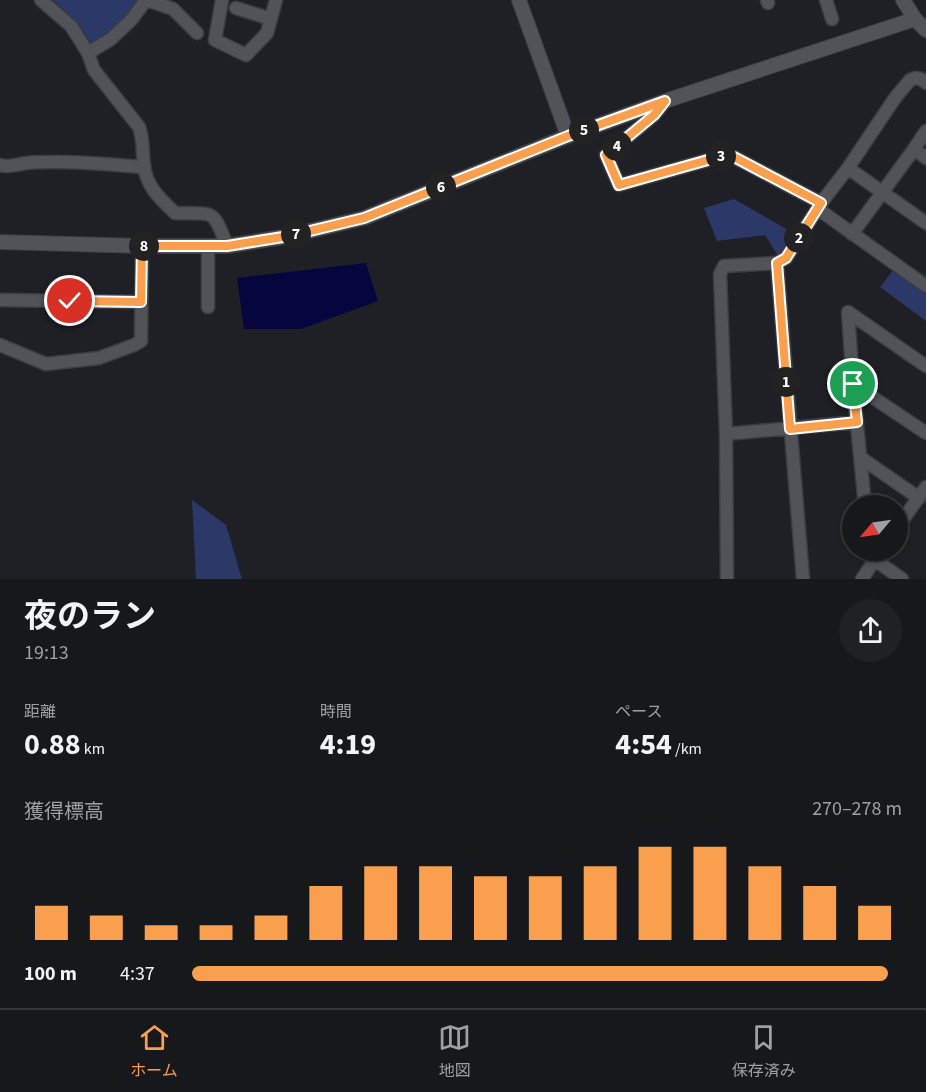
<!DOCTYPE html>
<html lang="ja">
<head>
<meta charset="utf-8">
<style>
	:root { --surface:#16181c; --page:#1f2125; --text:#f1f3f6; --muted:#9ea0a3; --line:#35373b; --accent:#fa9f4e }
	body { margin:0; font-family:"Source Sans 3","Noto Sans JP",sans-serif; background:var(--page); color:var(--text); height:100vh; display:flex; flex-direction:column; font-size:22px; white-space:nowrap }
	* { box-sizing:border-box; margin:0 }
	p { font-size:20px; color:var(--muted) }
	.icon { flex:none; width:33px; height:33px; fill:none; stroke:currentColor; stroke-width:2; stroke-linecap:round; stroke-linejoin:round }
	.map { position:relative; height:579px; overflow:hidden }
	.side { display:flex; flex-direction:column; background:var(--surface); flex:1 }
	.side>* { flex:none }
	.needle { width:39px; rotate:241deg }
	.controls { position:absolute; left:842px; top:495px; display:grid; gap:12px }
	.controls a { display:grid; place-items:center; width:66px; height:66px; border-radius:50%; background:var(--surface); box-shadow:0 3px 9px #0003,0 0 0 2px var(--line); font-size:30px }
	.pin { position:absolute; display:grid; place-items:center; width:51px; height:51px; color:#fff; margin:-26px; border:3px solid #fff; border-radius:50%; box-shadow:0 2px 6px #0007 }
	.km { position:absolute; width:30px; height:30px; margin:-15px; border-radius:50%; background:#222; color:#fff; font-size:16px; line-height:30px; text-align:center }
	.round { display:grid; place-items:center; flex:none; width:63px; height:63px; border-radius:32px; background:var(--page) }
	.head { display:flex; align-items:center; justify-content:space-between; height:102px; padding:0 24px }
	h1 { font-size:33px; font-weight:700; line-height:45px }
	.stats { display:grid; grid-template-columns:repeat(3,1fr); gap:9px; height:102px; padding:6px 24px }
	.stats div { display:grid; align-content:center }
	.stats b { font-size:30px; font-weight:700 }
	.stats small { font-size:16px; font-weight:400 }
	.stats p { font-size:16px }
	.chart { height:168px; padding:12px 24px }
	.chart p { display:flex; justify-content:space-between }
	.chart svg { width:100%; height:108px; margin-top:6px; stroke:var(--accent); stroke-width:6 }
	ul { padding:0 24px; list-style:none; font-size:20px }
	li { display:grid; grid-template-columns:96px 72px 1fr; align-items:center; height:45px }
	li i { height:15px; border-radius:8px; background:var(--accent) }
	.dock { display:flex; justify-content:space-around; align-items:center; height:84px; border-top:2px solid var(--line); background:var(--surface); font-size:16px; color:var(--muted) }
	.dock a { display:grid; justify-items:center; gap:3px }
	.dock .active { color:var(--accent) }
	.map>svg:first-child { display:block }
	.green { fill:#2b3868 }
	.water { fill:#06063e }
	.lines { fill:none; stroke-linecap:round; stroke-linejoin:round }
	.minor-casing { stroke:#3b3d40; stroke-width:15 }
	.tertiary-casing { stroke:#3b3d40; stroke-width:16 }
	.minor { stroke:#515359; stroke-width:12 }
	.tertiary { stroke:#515359; stroke-width:14 }
	.route-casing { stroke:#fff; stroke-width:12 }
	.route { stroke:#fa9f4e; stroke-width:8 }
</style>
</head>
<body>
<div class="map">
<svg width="926" height="579" viewBox="0 0 926 579">
	<rect width="100%" height="100%" fill="#1e2025"/>
	<!-- green -->
	<path class="green" d="M53 0H140C131 17 110 33 95 45L91 43 75 20Z
		M734 199 795 234 784 252 778 256 765 235 717 241 704 208Z
		M895 268 926 291V321L880 287Z
		M192 500 226 525 242 579H196Z"/>
	<!-- water -->
	<path class="water" d="M366 263 378 301 301 329H244L237 278Z"/>
	<g class="lines">
		<defs>
			<path id="minor" d="M41 0 71 26 88 53 94 70 139 127C144 140 142 152 144 165 146 186 160 199 175 213 214 215 212 206 227 246
				M147 0 173 9 197 33
				M222 0 215 40 246 55 267 33 276 0
				M767 0 768 3
				M826 0 832 19
				M236 8 271 19
				M88 53 111 39 132 19 146 0
				M665 101 654 115 606 155 619 185 722 156 734 157 821 203
				M914 149 926 131
				M0 165C9 168 18 164 27 163 35 162 43 162 51 162 82 161 113 165 144 167
				M848 168 926 223
				M818 209 926 286
				M852 234 914 149 926 158
				M777 263 803 579
				M0 300 141 302
				M208 307V246
				M0 345 46 364 99 358 134 345 141 341 142 246
				M853 384 926 433
				M726 434 857 422
				M861 458 919 498
				M865 506 853 384 848 312 926 366
				M897 528 926 487
				M875 560 902 579
				M727 579 726 434 720 274 724 266 777 263 786 258 821 203 848 168 895 98 910 80 915 78 921 79 926 83
				M862 579 881 550"/>
			<path id="tertiary" d="M519 0 568 136
				M903 0 915 19 926 30
				M0 242 142 246H227L289 236 364 218 568 136 665 101 915 19"/>
		</defs>
		<!-- minor casing -->
		<use href="#minor" class="minor-casing"/>
		<!-- tertiary casing -->
		<use href="#tertiary" class="tertiary-casing"/>
		<!-- minor -->
		<use href="#minor" class="minor"/>
		<!-- tertiary -->
		<use href="#tertiary" class="tertiary"/>
	</g>
	<g class="lines">
		<defs>
			<path id="route" d="M70 301 141 302 142 246H227L289 236 364 218 568 136 665 101 654 115 606 155 619 185 722 156 734 157 821 203 786 258 777 263 790 429 857 422 853 384"/>
		</defs>
		<!-- route casing -->
		<use href="#route" class="route-casing"/>
		<!-- route -->
		<use href="#route" class="route"/>
	</g>
</svg>
<div class="controls">
<a><svg class="needle" viewBox="-14 -14 28 28"><path d="M0-13l5 13h-10z" fill="#e53935"/><path d="M0 13l5-13h-10z" fill="#9ea0a3"/></svg></a>
</div>
<div class="pin" style="left:853px;top:384px;background:#1e9e55"><svg class="icon" aria-label="arrive" viewBox="0 0 24 24"><path d="M6 21V4h12l-3 4 3 4H6"/></svg></div>
<div class="pin" style="left:70px;top:301px;background:#d93025"><svg class="icon" aria-label="check" viewBox="0 0 24 24"><path d="M5 12l5 5 9-10"/></svg></div>
<b class="km" style="left:786px;top:382px">1</b>
<b class="km" style="left:799px;top:238px">2</b>
<b class="km" style="left:721px;top:156px">3</b>
<b class="km" style="left:617px;top:146px">4</b>
<b class="km" style="left:584px;top:130px">5</b>
<b class="km" style="left:441px;top:187px">6</b>
<b class="km" style="left:296px;top:234px">7</b>
<b class="km" style="left:144px;top:246px">8</b>
</div>
<section class="side">
<div class="head"><div><h1>夜のラン</h1><p>19:13</p></div><a class="round"><svg class="icon" aria-label="share" viewBox="0 0 24 24"><path d="M12 15V3M7 8l5-5 5 5M5 13v7h14v-7"/></svg></a></div>
<div class="stats">
<div><p>距離</p><b>0.88<small> km</small></b></div>
<div><p>時間</p><b>4:19</b></div>
<div><p>ペース</p><b>4:54<small> /km</small></b></div>
</div>
<div class="chart"><p><span>獲得標高</span>270–278 m</p>
<svg viewBox="0 0 160 44" preserveAspectRatio="none"><path d="M5 44V30M15 44V34M25 44V38M35 44V38M45 44V34M55 44V22M65 44V14M75 44V14M85 44V18M95 44V18M105 44V14M115 44V6M125 44V6M135 44V14M145 44V22M155 44V30"/></svg>
</div>
<ul>
<li><b>100 m</b>4:37<i style="width:98%"></i></li>
</ul>
</section>
<nav class="dock">
<a class="active"><svg class="icon" aria-label="home" viewBox="0 0 24 24"><path d="M3 11l9-7 9 7M6 9v11h12V9"/></svg>ホーム</a>
<a><svg class="icon" aria-label="map" viewBox="0 0 24 24"><path d="M3 6l6-2 6 2 6-2v14l-6 2-6-2-6 2zM9 4v14M15 6v14"/></svg>地図</a>
<a><svg class="icon" aria-label="saved" viewBox="0 0 24 24"><path d="M7 4h10v16l-5-4-5 4z"/></svg>保存済み</a>
</nav>
</body>
</html>
